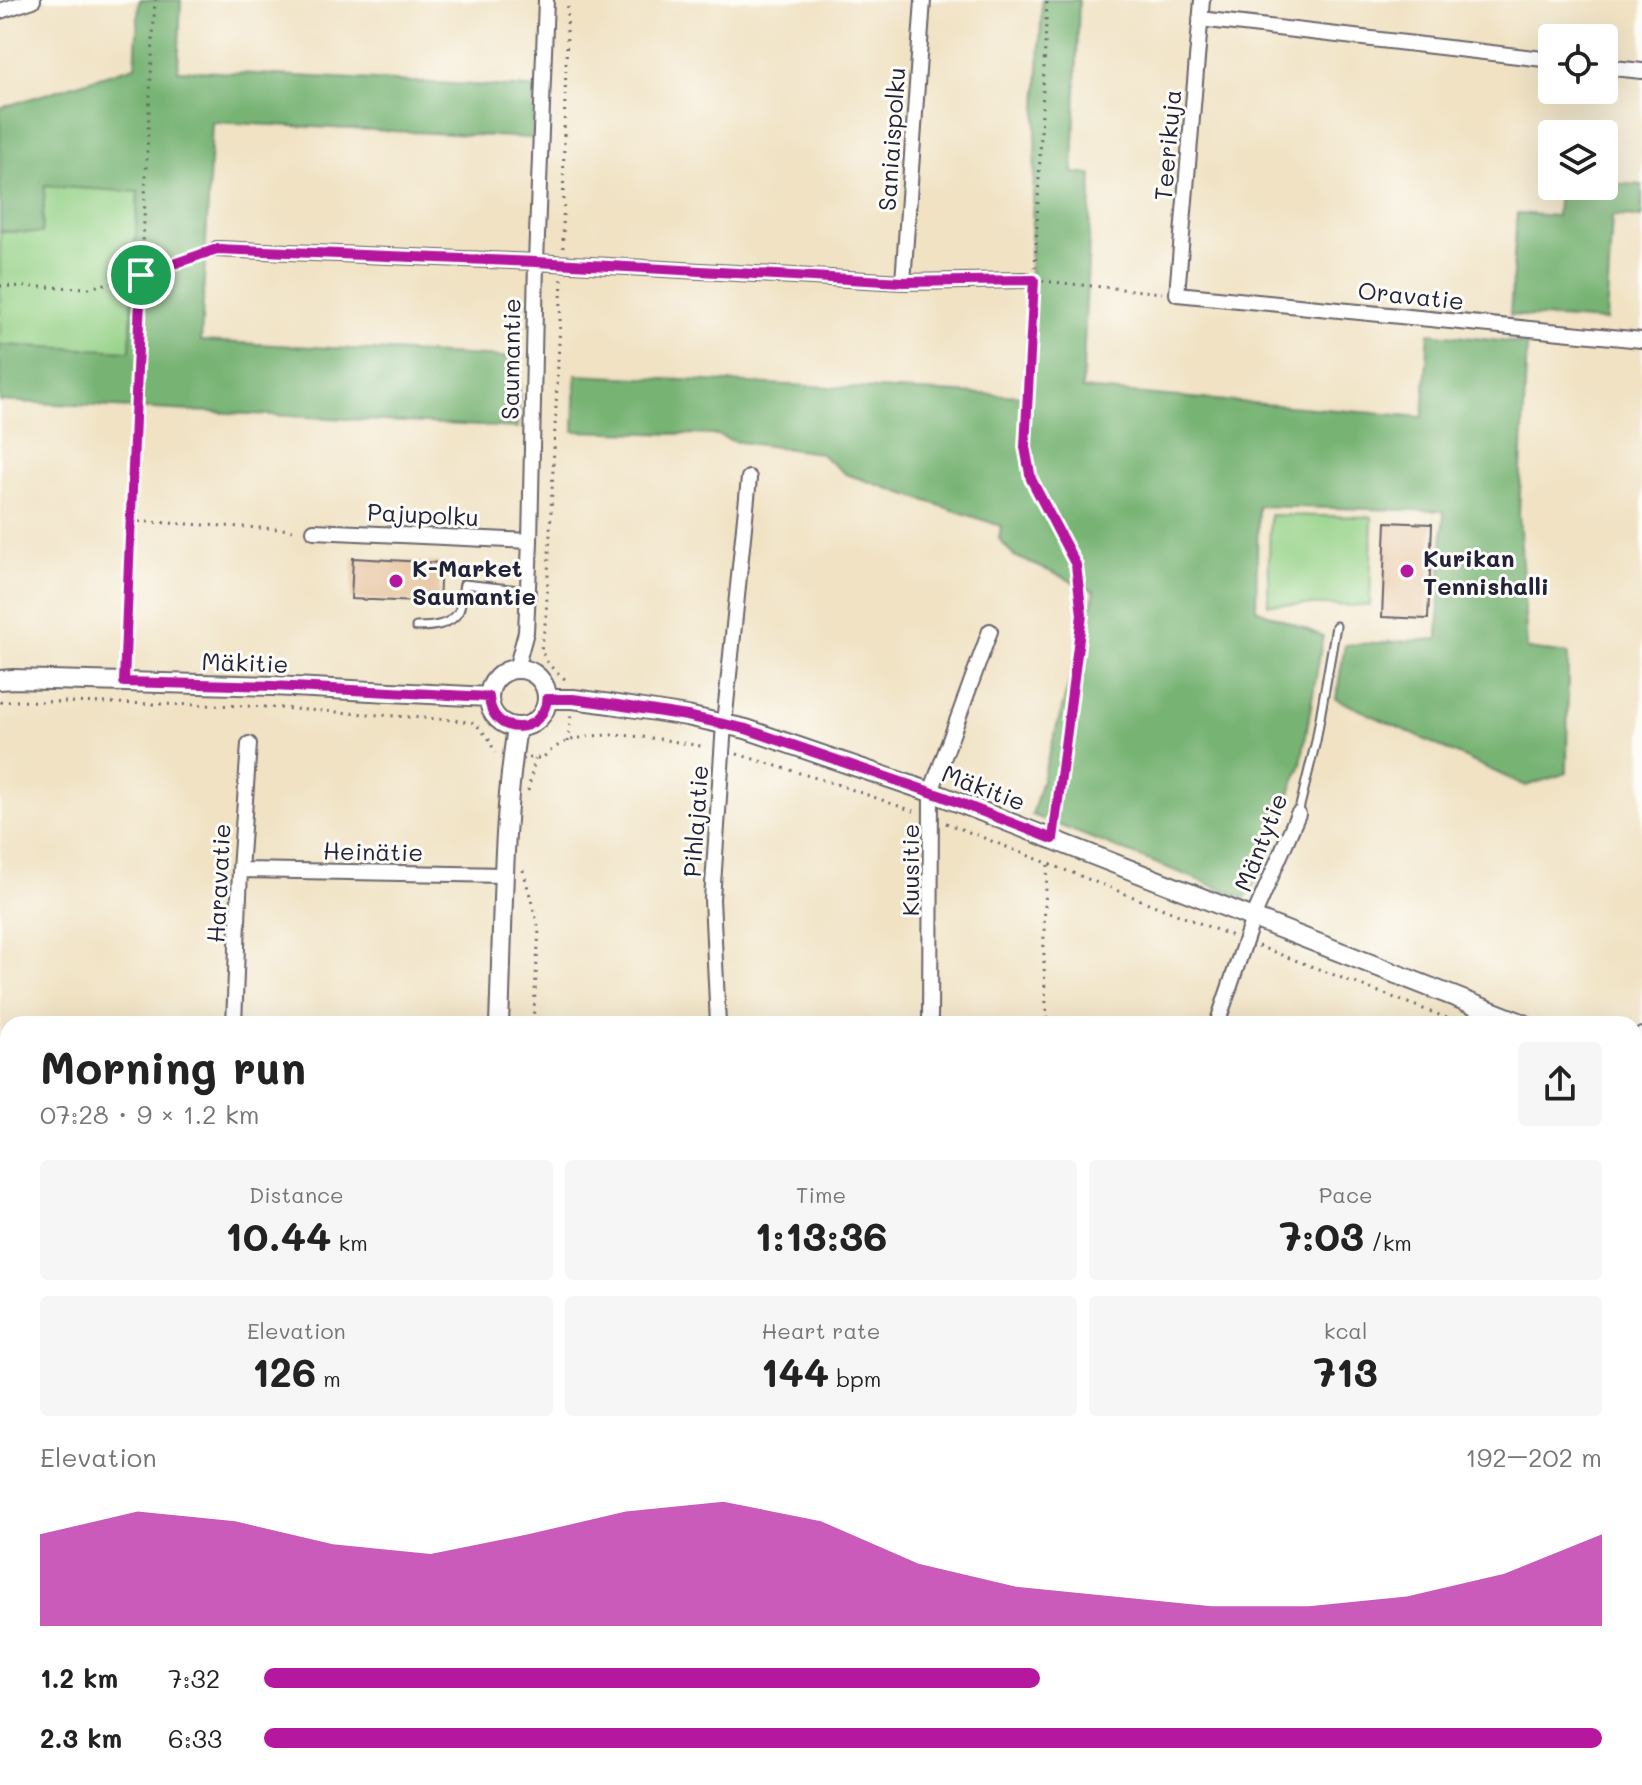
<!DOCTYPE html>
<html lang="en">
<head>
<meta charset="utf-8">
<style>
	:root { --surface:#fff; --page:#f6f6f6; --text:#222; --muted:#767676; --accent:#b5179e }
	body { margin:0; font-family:Mali,sans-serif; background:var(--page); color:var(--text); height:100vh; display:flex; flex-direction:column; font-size:30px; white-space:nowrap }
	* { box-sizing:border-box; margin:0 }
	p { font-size:26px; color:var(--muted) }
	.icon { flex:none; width:44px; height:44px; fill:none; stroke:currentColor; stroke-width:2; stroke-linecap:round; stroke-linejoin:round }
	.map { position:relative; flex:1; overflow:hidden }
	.drawer { position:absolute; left:0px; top:1016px; width:1642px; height:770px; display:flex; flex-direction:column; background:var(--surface); border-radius:24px 24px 0 0; box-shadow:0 8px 32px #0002 }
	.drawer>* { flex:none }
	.fabs { position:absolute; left:1538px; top:24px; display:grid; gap:16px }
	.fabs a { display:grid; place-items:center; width:80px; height:80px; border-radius:8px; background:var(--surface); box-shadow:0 8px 32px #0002; font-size:40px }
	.pin { position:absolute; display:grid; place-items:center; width:68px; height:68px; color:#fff; margin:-34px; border:4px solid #fff; border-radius:50%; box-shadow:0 2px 8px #0007 }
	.round { display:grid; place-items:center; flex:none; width:84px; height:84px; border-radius:8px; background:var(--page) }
	.head { display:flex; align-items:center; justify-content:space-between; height:136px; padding:0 40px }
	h1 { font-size:44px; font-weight:700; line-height:60px }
	.figures { display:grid; grid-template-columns:repeat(3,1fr); gap:12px; height:136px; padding:8px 40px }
	.figures div { display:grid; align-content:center; border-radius:8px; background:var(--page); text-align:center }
	.figures b { font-size:40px; font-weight:700 }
	.figures small { font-size:22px; font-weight:400 }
	.figures p { font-size:22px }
	.chart { height:224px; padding:16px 40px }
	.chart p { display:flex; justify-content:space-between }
	.chart svg { width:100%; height:144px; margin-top:8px; fill:var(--accent); opacity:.7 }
	ul { padding:0 40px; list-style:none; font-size:26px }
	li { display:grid; grid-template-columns:128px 96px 1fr; align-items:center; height:60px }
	li i { height:20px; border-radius:10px; background:var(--accent) }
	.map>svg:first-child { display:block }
	.green { fill:#94d186; stroke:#5b7a60; stroke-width:2 }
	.forest { fill:#77b373; stroke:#4c6a57; stroke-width:2 }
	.building { fill:#e3bc93 }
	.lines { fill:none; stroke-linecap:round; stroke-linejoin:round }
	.service-casing { stroke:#6a656b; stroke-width:11 }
	.minor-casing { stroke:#6a656b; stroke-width:18 }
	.tertiary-casing { stroke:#6a656b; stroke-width:22 }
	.path { stroke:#6a656b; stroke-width:3; stroke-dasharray:2 6; stroke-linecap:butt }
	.service { stroke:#fff; stroke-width:7 }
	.minor { stroke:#fff; stroke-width:14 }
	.tertiary { stroke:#fff; stroke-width:18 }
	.route-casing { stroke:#fff; stroke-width:16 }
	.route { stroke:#b5179e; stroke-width:10 }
	.poi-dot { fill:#b5179e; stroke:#fdfcf7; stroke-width:3 }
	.labels { text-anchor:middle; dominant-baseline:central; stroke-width:6; stroke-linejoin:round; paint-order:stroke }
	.street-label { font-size:24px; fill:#22223b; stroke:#fdfcf7 }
	.poi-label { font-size:24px; font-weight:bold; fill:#22223b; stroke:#fdfcf7; text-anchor:start }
</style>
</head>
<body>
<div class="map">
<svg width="1642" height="1785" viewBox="0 0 1642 1785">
	<rect width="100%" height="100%" fill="#fdfcf7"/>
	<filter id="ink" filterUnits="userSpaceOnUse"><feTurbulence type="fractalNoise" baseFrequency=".0125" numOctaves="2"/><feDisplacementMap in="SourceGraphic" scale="16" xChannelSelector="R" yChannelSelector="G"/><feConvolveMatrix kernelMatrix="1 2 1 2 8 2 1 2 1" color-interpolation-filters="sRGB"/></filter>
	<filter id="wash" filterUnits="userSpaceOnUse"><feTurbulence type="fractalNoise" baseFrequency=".006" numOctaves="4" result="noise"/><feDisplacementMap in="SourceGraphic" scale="32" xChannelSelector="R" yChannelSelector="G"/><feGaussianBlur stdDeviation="1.8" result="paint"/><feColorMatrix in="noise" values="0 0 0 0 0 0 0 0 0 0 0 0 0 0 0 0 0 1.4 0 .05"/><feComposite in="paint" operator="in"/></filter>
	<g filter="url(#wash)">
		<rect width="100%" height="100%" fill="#f0e2c3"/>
		<!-- green -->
		<path class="green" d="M44 186 138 191 130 352 0 345V231L42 233Z
			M1270 515 1372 517 1370 606 1268 604Z
			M0 1173 8 1174V1368L0 1367Z"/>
		<!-- forest -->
		<path class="forest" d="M139 0H181L178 70 534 88 532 138 212 122 201 341 521 358 518 428 0 401V345L130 351 138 192 45 186 42 233 0 231V108L135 66Z
			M1042 0H1079L1073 173 1092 175 1082 389 1423 417 1429 333 1527 344 1519 513 1527 649 1568 654 1567 773 1526 786 1336 699 1345 645 1438 639 1444 511 1258 506 1256 609 1323 636 1301 764 1257 881 1245 898 1032 815 1095 591 1014 556 999 539 1001 526 846 474 819 453 733 441 717 435 574 431 576 375 1024 396Z
			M1604 183 1642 185V217L1612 216 1606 321 1510 315 1517 213 1557 216 1559 186H1604Z
			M0 1607 8 1608V1651L0 1652Z
			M726 1778H936V1782L879 1780 878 1785H726Z"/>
		<g id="blocks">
			<!-- building -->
			<path class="building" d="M1386 522 1432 524 1428 619 1382 617Z
				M353 558 441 563 439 603 351 599Z"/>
		</g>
	</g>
	<g filter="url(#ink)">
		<use href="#blocks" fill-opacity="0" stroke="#6a656b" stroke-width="2"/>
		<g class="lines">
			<defs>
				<path id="service" d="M416 627C430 627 451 626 459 611 462 604 462 592 464 584L528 591
					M1298 814 1316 741 1336 626"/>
				<path id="minor" d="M1202 0 1177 294 1642 340
					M0 11 33 0
					M1200 19 1552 60
					M1604 67 1642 71
					M217 249 536 262 903 282 1026 280
					M903 282 923 0
					M314 531 530 541
					M516 669 526 632 530 541 536 262 546 0
					M240 870 505 875
					M234 1024 240 870 249 744
					M718 1024 712 899 724 724 749 478
					M930 1024 931 792 990 631
					M1217 1024 1253 918 1298 814
					M1634 1056 1642 1035
					M0 1491H3
					M1634 1508 1642 1479
					M1634 1608 1642 1606
					M0 1775 8 1774
					M445 1778 476 1785
					M1553 1785 1554 1778"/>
				<path id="tertiary" d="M489 698a29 29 0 1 1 58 0a29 29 0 1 1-58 0Z
					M0 680 13 679 273 686 489 697
					M547 699H573L611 704 687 716 746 729 942 796 1524 1024
					M499 1024C503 925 502 825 517 727
					M1634 1070 1642 1074
					M440 1785 441 1778"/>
			</defs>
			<!-- service casing -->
			<use href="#service" class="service-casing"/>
			<!-- minor casing -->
			<use href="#minor" class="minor-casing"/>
			<!-- tertiary casing -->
			<use href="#tertiary" class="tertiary-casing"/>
			<!-- path -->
			<path class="path" d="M563 248 564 131 568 0
				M1035 268 1047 0
				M562 279 546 617 541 651 549 665 567 681
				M1042 281 1162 293
				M0 286 89 288 141 275 202 254
				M1034 292 1025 447 1031 479 1076 565 1082 615 1063 752 1056 822
				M131 521 298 530
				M125 664 147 151 155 0
				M0 702 17 701 250 706 453 720 475 723 489 739 495 753
				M568 742 571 714
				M737 754 839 785 916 812
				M529 758H543C575 719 663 740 706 747
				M528 791 535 759
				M946 823 1232 936
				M1048 865C1043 916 1042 973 1048 1024
				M523 870 539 929 533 1024
				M1258 946 1463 1024
				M1634 1095 1642 1099
				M739 1785 740 1778"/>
			<!-- service -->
			<use href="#service" class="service"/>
			<!-- minor -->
			<use href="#minor" class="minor"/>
			<!-- tertiary -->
			<use href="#tertiary" class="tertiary"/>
		</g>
	</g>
	<g class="lines" filter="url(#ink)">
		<defs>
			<path id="route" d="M217 249 536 262 903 282 1034 280 1025 447 1031 479 1076 565 1082 615 1053 839 942 796 746 729 687 716 611 704 573 699H547C542 737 491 736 489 697L273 686 124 682 141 275Z"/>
		</defs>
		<!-- route casing -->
		<use href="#route" class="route-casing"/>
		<!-- route -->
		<use href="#route" class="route"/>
	</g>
	<!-- markers -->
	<g class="poi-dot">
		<circle cx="1407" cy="571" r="8"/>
		<circle cx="396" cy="581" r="8"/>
	</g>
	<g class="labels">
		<!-- street labels -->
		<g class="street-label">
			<text transform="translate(891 139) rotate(-86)">Saniaispolku</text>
			<text transform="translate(1167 145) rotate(-85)">Teerikuja</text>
			<text transform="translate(1411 295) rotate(6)">Oravatie</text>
			<text transform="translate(510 359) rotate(-89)">Saumantie</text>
			<text transform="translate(423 514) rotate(3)">Pajupolku</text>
			<text transform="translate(245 662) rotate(2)">Mäkitie</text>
			<text transform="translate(984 787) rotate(21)">Mäkitie</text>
			<text transform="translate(695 821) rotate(-86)">Pihlajatie</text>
			<text transform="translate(1260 842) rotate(-68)">Mäntytie</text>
			<text transform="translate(373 851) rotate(1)">Heinätie</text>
			<text transform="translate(909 870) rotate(-90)">Kuusitie</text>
			<text transform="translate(218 883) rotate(-87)">Haravatie</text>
		</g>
		<!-- poi labels -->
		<g class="poi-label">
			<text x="1423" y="557">Kurikan<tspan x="1423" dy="28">Tennishalli</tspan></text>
			<text x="412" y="567">K-Market<tspan x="412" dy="28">Saumantie</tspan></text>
		</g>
	</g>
</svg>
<div class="fabs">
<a><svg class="icon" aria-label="locate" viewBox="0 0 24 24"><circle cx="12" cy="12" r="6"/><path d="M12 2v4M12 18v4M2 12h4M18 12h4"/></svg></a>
<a><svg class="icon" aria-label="layers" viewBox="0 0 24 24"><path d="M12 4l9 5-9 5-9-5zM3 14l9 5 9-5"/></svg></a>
</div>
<div class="pin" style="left:141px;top:275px;background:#1e9e55"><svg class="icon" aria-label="arrive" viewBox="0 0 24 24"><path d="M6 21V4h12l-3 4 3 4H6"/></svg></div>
<section class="drawer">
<div class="head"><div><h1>Morning run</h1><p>07:28 · 9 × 1.2 km</p></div><a class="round"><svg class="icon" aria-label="share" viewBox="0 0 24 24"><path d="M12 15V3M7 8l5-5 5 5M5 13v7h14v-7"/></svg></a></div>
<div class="figures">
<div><p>Distance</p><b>10.44<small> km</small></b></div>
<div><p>Time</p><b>1:13:36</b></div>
<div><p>Pace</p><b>7:03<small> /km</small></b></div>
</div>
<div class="figures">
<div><p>Elevation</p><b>126<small> m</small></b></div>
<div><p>Heart rate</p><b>144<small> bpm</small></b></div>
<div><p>kcal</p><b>713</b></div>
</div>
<div class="chart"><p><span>Elevation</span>192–202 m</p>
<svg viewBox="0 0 160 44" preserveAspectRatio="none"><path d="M0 44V16L10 9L20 12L30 19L40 22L50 16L60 9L70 6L80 12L90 25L100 32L110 35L120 38L130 38L140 35L150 28L160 16V44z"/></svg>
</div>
<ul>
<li><b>1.2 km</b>7:32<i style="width:58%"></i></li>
<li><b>2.3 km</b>6:33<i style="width:100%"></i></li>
</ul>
</section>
</div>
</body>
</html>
